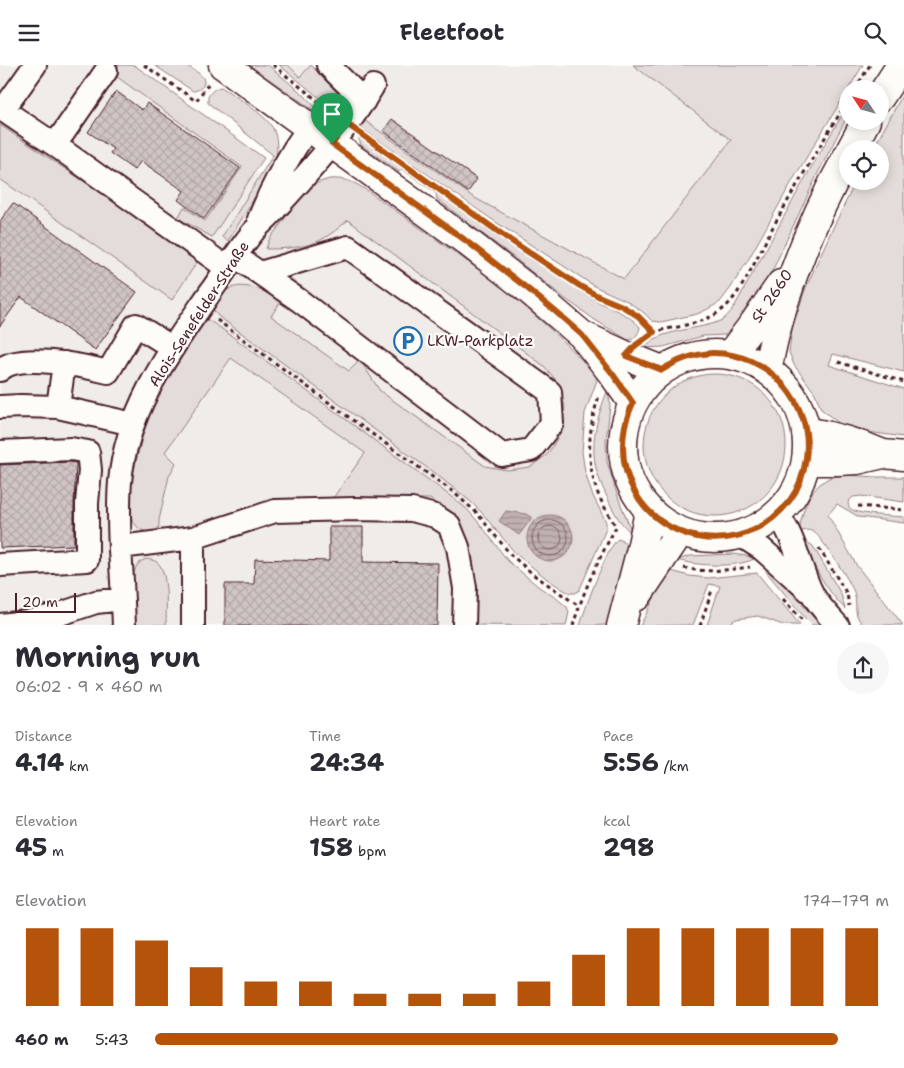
<!DOCTYPE html>
<html lang="en">
<head>
<meta charset="utf-8">
<style>
	:root { --surface:#fff; --page:#f7f7f7; --text:#2b2b33; --muted:#7c7c81; --accent:#b45309 }
	body { margin:0; font-family:"Shantell Sans",sans-serif; background:var(--page); color:var(--text); height:100vh; display:flex; flex-direction:column; font-size:19px; white-space:nowrap }
	* { box-sizing:border-box; margin:0 }
	p { font-size:16px; color:var(--muted) }
	.icon { flex:none; width:28px; height:28px; fill:none; stroke:currentColor; stroke-width:2; stroke-linecap:round; stroke-linejoin:round }
	.map { position:relative; height:560px; overflow:hidden }
	.details { display:flex; flex-direction:column; background:var(--surface); flex:1 }
	.details>* { flex:none }
	.needle { width:32px; rotate:306deg }
	.tools { position:absolute; left:839px; top:15px; display:grid; gap:10px }
	.tools a { display:grid; place-items:center; width:50px; height:50px; border-radius:50%; background:var(--surface); box-shadow:0 2px 12px #0003; font-size:25px }
	.scale { position:absolute; left:15px; bottom:12px; width:61px; box-sizing:border-box; padding-left:5px; border:2px solid #4a1f2b; border-top:0; font-size:14px; line-height:18px; white-space:nowrap; color:#4a1f2b; -webkit-text-stroke:4px #fdfcf7; paint-order:stroke }
	.pin { position:absolute; display:grid; place-items:center; width:42px; height:42px; color:#fff; margin:-51px -21px; border-radius:50% 50% 50% 0; rotate:-45deg; box-shadow:0 0 5px #0007 }
	.pin .icon { rotate:45deg }
	.round { display:grid; place-items:center; flex:none; width:52px; height:52px; border-radius:26px; background:var(--page) }
	.summary { display:flex; align-items:center; justify-content:space-between; height:85px; padding:0 15px }
	h1 { font-size:28px; font-weight:700; line-height:38px }
	.figures { display:grid; grid-template-columns:repeat(3,1fr); gap:8px; height:85px; padding:5px 15px }
	.figures div { display:grid; align-content:center }
	.figures b { font-size:25px; font-weight:700 }
	.figures small { font-size:14px; font-weight:400 }
	.figures p { font-size:14px }
	.chart { height:140px; padding:10px 15px }
	.chart p { display:flex; justify-content:space-between }
	.chart svg { width:100%; height:90px; margin-top:5px; stroke:var(--accent); stroke-width:6 }
	ul { padding:0 15px; list-style:none; font-size:16px }
	li { display:grid; grid-template-columns:80px 60px 1fr; align-items:center; height:38px }
	li i { height:12px; border-radius:6px; background:var(--accent) }
	header { display:flex; justify-content:space-between; align-items:center; height:65px; padding:0 15px; background:var(--surface); font-size:22px; font-weight:700 }
	.map>svg:first-child { display:block }
	.built { fill:#f0ece8 }
	.grass { fill:#e3dcda; stroke:#967e82 }
	.water { fill:url(#water-rules); stroke:#91777b }
	.lines { fill:none; stroke-linecap:round; stroke-linejoin:round }
	.shore { stroke:#795961; stroke-width:1 }
	.building { fill:url(#building-cross-hatch); stroke:#4a1f2b }
	.minor-casing { stroke:#4a1f2b; stroke-width:26 }
	.major-casing { stroke:#4a1f2b; stroke-width:31 }
	.path { stroke:#4a1f2b; stroke-width:3; stroke-dasharray:4 4; stroke-linecap:butt }
	.minor { stroke:#fdfcf7; stroke-width:22 }
	.major { stroke:#fdfcf7; stroke-width:28 }
	.route-casing { stroke:#fff; stroke-width:10 }
	.route { stroke:#b45309; stroke-width:6 }
	.labels { text-anchor:middle; dominant-baseline:central; stroke-width:4.5; stroke-linejoin:round; paint-order:stroke }
	.street-label { font-size:15px; fill:#4a1f2b; stroke:#fdfcf7 }
	.poi-label { font-size:15px; fill:#4a1f2b; stroke:#fdfcf7; text-anchor:start }
</style>
</head>
<body>
<header><svg class="icon" aria-label="menu" viewBox="0 0 24 24"><path d="M4 6h16M4 12h16M4 18h16"/></svg>Fleetfoot<svg class="icon" aria-label="search" viewBox="0 0 24 24"><circle cx="10" cy="10" r="6"/><path d="M15 15l6 6"/></svg></header>
<div class="map">
<svg width="904" height="561" viewBox="0 0 904 561">
	<defs>
		<pattern id="water-rules" width="6" height="5" patternUnits="userSpaceOnUse" patternTransform="scale(1.25)"><rect width="6" height="5" fill="#c0b1b1"/><path d="M0 2.5h6" fill="none" stroke="#9e8f90"/></pattern>
		<pattern id="building-cross-hatch" width="8" height="8" patternUnits="userSpaceOnUse" patternTransform="scale(1.25)"><rect width="8" height="8" fill="#d0c5c4"/><path d="M0 0l8 8M0 8l8-8" fill="none" stroke="#b4a9a9"/></pattern>
	</defs>
	<rect width="100%" height="100%" fill="#fdfcf7"/>
	<filter id="ink" filterUnits="userSpaceOnUse"><feTurbulence type="fractalNoise" baseFrequency=".02" numOctaves="2"/><feDisplacementMap in="SourceGraphic" scale="10" xChannelSelector="R" yChannelSelector="G"/><feConvolveMatrix kernelMatrix="1 2 1 2 8 2 1 2 1" color-interpolation-filters="sRGB"/></filter>
	<g filter="url(#ink)">
		<!-- built -->
		<path class="built" d="M0 0H119L113 9 243 102 310 132 348 155 544 301 559 319 565 343 559 370 548 389 530 402 507 405 470 436 464 450 502 560H0Z
			M288 0H633L731 75 624 214 473 132 361 53 311 0 300 12Z"/>
		<!-- grass -->
		<path class="grass" d="M119 0H134L264 93 212 172 178 153 184 142 205 156 242 102 113 9Z
			M154 0C162 0 180 0 187 1 191 3 201 9 203 13 207 20 199 26 193 26Z
			M249 0H268L305 31 315 42 313 45Z
			M279 0H288L300 12 311 0 343 34 340 42 337 45 332 43Z
			M633 0H863L794 113 748 195 730 224 720 237 708 244 697 249 661 257 652 256 644 248 627 236 596 222 491 154 358 61 361 53 473 132 624 214 731 75Z
			M221 22C233 29 262 48 270 59 277 67 278 82 276 92 274 101 269 109 264 117 253 137 240 156 228 176L222 172 273 90 208 38V32C211 27 214 23 221 22Z
			M904 27V307L833 289 829 300 904 324V372L853 365 841 360 821 344 815 328 794 300 789 287 792 264 805 225 829 171 856 116H880V84H873Z
			M847 42V52L818 108 760 232 737 265 725 270 703 271 663 282 645 283C655 264 704 265 722 255 726 253 729 248 733 244L813 99Z
			M0 60 199 194 172 235 0 114Z
			M358 71 505 176 594 234C609 244 628 247 640 262 639 268 635 275 628 275L595 255 563 232 512 191 437 134 436 128 402 104 399 107 361 80Z
			M329 114C346 113 354 117 368 126L499 219 548 262 594 307 597 315 585 348 582 387 585 407 592 429 606 457V464L579 526 575 528H570L564 525 547 514 516 489 481 447 470 436 437 410 218 251 214 246C213 238 217 234 222 229 240 212 264 227 282 235L271 251 349 306 360 295 380 326 485 401 507 405 530 402 548 389 559 370 565 342 559 319 544 301 348 155C339 163 323 176 311 179 297 183 281 184 266 184L269 175 274 168 303 129 314 119Z
			M205 253 222 264 441 424 467 444 480 459 508 496 539 522 556 533 567 542 569 547 566 561 471 560 445 445 430 434 333 433 365 388 231 293 165 387 176 398 169 411 159 455V461L157 467C145 468 137 465 132 454 122 429 150 341 163 317 175 295 191 274 205 253Z
			M644 380a71 71 0 1 1 142 0a71 71 0 1 1-142 0Z
			M607 327 609 331 610 341 606 376 607 397 618 432 632 468C621 460 614 448 608 434 603 423 597 411 595 398 591 374 598 349 607 327Z
			M845 410 877 412H904V437L861 431 853 432 848 437C849 442 848 442 851 444 859 450 893 451 904 452V458L859 452 837 439 828 450 857 501 903 560H863C852 548 858 541 854 527 851 518 822 473 815 468 810 464 805 465 799 467 802 446 809 423 829 413 834 411 840 411 845 410Z
			M618 474C624 476 626 479 628 485L617 528 607 560 580 561C585 543 606 484 618 474Z
			M805 477H807L813 481 841 529 845 544C826 525 814 501 802 478Z
			M733 489 747 491 754 494C735 503 698 501 677 495L690 491Z
			M147 494C151 495 155 495 158 498 169 509 166 545 166 560H136C134 552 134 544 134 536 133 522 129 498 147 494Z
			M768 500 814 553 822 560H812L806 554 767 508 766 506Z
			M668 505 689 511 708 513 757 508 800 560H783L758 551 736 554 727 560H707L720 521 709 519 693 560 640 561Z"/>
		<!-- water -->
		<path class="water" d="M506 446 526 449 532 453 519 470 499 456Z
			M527 473a23 23 0 1 1 46 0a23 23 0 1 1-46 0Z"/>
		<g class="lines">
			<!-- shore -->
			<path class="shore" d="M532 473a18 18 0 1 1 36 0a18 18 0 1 1-36 0Z
				M538 473a12 12 0 1 1 24 0a12 12 0 1 1-24 0Z"/>
		</g>
		<!-- building -->
		<path class="building" d="M116 26 142 45 147 38 240 103 204 154 178 135 184 126 141 96 134 105 110 88 113 84 88 67Z
			M392 54 477 114 468 127 383 66Z
			M13 138 137 227 95 285 21 232 0 261V156Z
			M70 397 76 398V400L74 438V480L0 483V400Z
			M329 462H363V497L438 498 437 561H225V519H254L255 494 329 496Z"/>
		<g class="lines">
			<defs>
				<path id="minor" d="M328 0 364 36
					M0 43 55 80 227 203
					M3 45 35 0
					M55 80 106 6
					M259 154C272 121 288 91 309 62
					M235 191 300 236 502 390 531 385 552 358 550 327 348 182 260 208
					M0 305C19 287 84 301 108 307L136 260 173 283
					M0 342 21 341 58 342 133 359
					M58 342 64 298
					M0 387 71 384 88 387 90 405 87 438V495L0 500
					M777 449C796 472 799 504 813 530 820 542 829 551 838 561
					M740 470 762 484 809 526
					M193 473 275 446 354 444 412 445 435 451 449 460 458 482 465 523 464 561
					M120 482 193 473V561
					M0 560 27 557 57 550 96 537 123 534
					M124 561C123 535 122 510 120 485 119 462 118 440 120 417 126 347 167 290 205 235 221 212 236 188 253 167 261 158 270 151 277 142 312 104 347 65 373 21"/>
				<path id="major" d="M223 0 465 175 528 224 582 270 612 308 633 338
					M880 32 901 0
					M851 84 866 56
					M586 272 627 291 662 305
					M623 381a92 92 0 1 1 184 0a92 92 0 1 1-184 0Z
					M730 290 754 258 781 219
					M767 305C782 228 810 158 848 90
					M806 366C833 371 858 378 883 389
					M806 396H838L857 395 883 389 904 391
					M637 531 680 467
					M621 561 641 484 649 447"/>
			</defs>
			<!-- minor casing -->
			<use href="#minor" class="minor-casing"/>
			<!-- major casing -->
			<use href="#major" class="major-casing"/>
			<!-- path -->
			<path class="path" d="M144 0 196 36 209 18
				M273 0 328 44
				M855 24 870 0
				M475 150 510 175 580 221 597 231 622 241 638 251 654 267
				M217 255 354 356 452 426 476 447 511 490 534 510 579 541
				M646 272C656 265 666 264 678 262 694 258 710 255 723 244 743 228 761 183 774 160 798 118 822 76 848 36
				M838 297 904 317
				M858 441 904 445
				M819 483 847 529 849 541
				M684 503C706 508 728 505 750 502
				M783 534 802 555
				M573 561C583 526 599 494 616 462 609 449 599 435 595 420 586 390 589 361 599 331
				M700 561 712 525"/>
			<!-- minor -->
			<use href="#minor" class="minor"/>
			<!-- major -->
			<use href="#major" class="major"/>
		</g>
	</g>
	<g class="lines" filter="url(#ink)">
		<defs>
			<path id="route" d="M347 59 510 175 580 221 598 231 622 241 638 251 654 267 636 280 626 291 662 305C677 295 695 289 712 288 768 287 814 338 806 393 804 408 799 423 790 435 731 513 611 464 624 367 625 357 629 347 633 338L612 308 582 270 556 247 528 224 465 175 332 79Z"/>
		</defs>
		<!-- route casing -->
		<use href="#route" class="route-casing"/>
		<!-- route -->
		<use href="#route" class="route"/>
	</g>
	<!-- icons -->
	<defs>
		<symbol id="parking-ring" viewBox="-11 -11 22 22"><circle r="9.5" fill="#fdfcf7" stroke="#1f6fb2" stroke-width="1.5"/><path d="M-3.5-5.5H1a3.5 3.5 0 0 1 0 7H-1V5.5H-3.5ZM-1-3.4V-.6H.8a1.4 1.4 0 0 0 0-2.8Z" fill="#1f6fb2"/></symbol>
	</defs>
	<g fill-rule="evenodd">
		<use href="#parking-ring" x="392" y="260" width="32" height="32"/>
	</g>
	<g class="labels">
		<!-- street labels -->
		<g class="street-label">
			<text transform="translate(772 231) rotate(-56)">St 2660</text>
			<text transform="translate(199 249) rotate(-57)">Alois-Senefelder-Straße</text>
		</g>
		<!-- poi labels -->
		<g class="poi-label">
			<text x="427" y="276">LKW-Parkplatz</text>
		</g>
	</g>
</svg>
<div class="tools">
<a><svg class="needle" viewBox="-14 -14 28 28"><path d="M0-13l5 13h-10z" fill="#e53935"/><path d="M0 13l5-13h-10z" fill="#7c7c81"/></svg></a>
<a><svg class="icon" aria-label="locate" viewBox="0 0 24 24"><circle cx="12" cy="12" r="6"/><path d="M12 2v4M12 18v4M2 12h4M18 12h4"/></svg></a>
</div>
<div class="scale">20 m</div>
<div class="pin" style="left:332px;top:79px;background:#1e9e55"><svg class="icon" aria-label="arrive" viewBox="0 0 24 24"><path d="M6 21V4h12l-3 4 3 4H6"/></svg></div>
</div>
<section class="details">
<div class="summary"><div><h1>Morning run</h1><p>06:02 · 9 × 460 m</p></div><a class="round"><svg class="icon" aria-label="share" viewBox="0 0 24 24"><path d="M12 15V3M7 8l5-5 5 5M5 13v7h14v-7"/></svg></a></div>
<div class="figures">
<div><p>Distance</p><b>4.14<small> km</small></b></div>
<div><p>Time</p><b>24:34</b></div>
<div><p>Pace</p><b>5:56<small> /km</small></b></div>
</div>
<div class="figures">
<div><p>Elevation</p><b>45<small> m</small></b></div>
<div><p>Heart rate</p><b>158<small> bpm</small></b></div>
<div><p>kcal</p><b>298</b></div>
</div>
<div class="chart"><p><span>Elevation</span>174–179 m</p>
<svg viewBox="0 0 160 44" preserveAspectRatio="none"><path d="M5 44V6M15 44V6M25 44V12M35 44V25M45 44V32M55 44V32M65 44V38M75 44V38M85 44V38M95 44V32M105 44V19M115 44V6M125 44V6M135 44V6M145 44V6M155 44V6"/></svg>
</div>
<ul>
<li><b>460 m</b>5:43<i style="width:93%"></i></li>
</ul>
</section>
</body>
</html>
